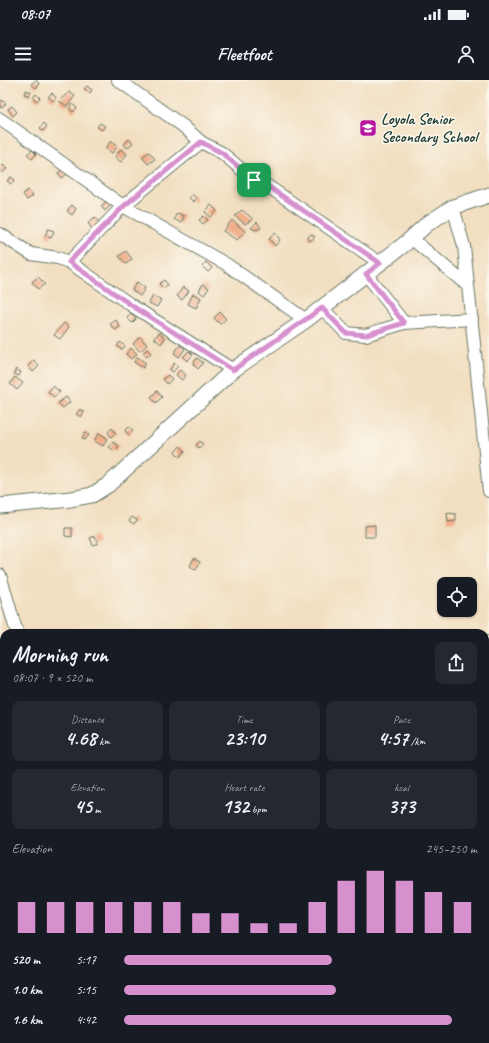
<!DOCTYPE html>
<html lang="en">
<head>
<meta charset="utf-8">
<style>
	:root { --surface:#171b24; --page:#242831; --text:#f1f3f6; --muted:#9ea1a6; --accent:#d690ce }
	body { margin:0; font-family:Caveat,sans-serif; background:var(--page); color:var(--text); height:100vh; display:flex; flex-direction:column; font-size:15px; white-space:nowrap }
	* { box-sizing:border-box; margin:0 }
	p { font-size:13px; color:var(--muted) }
	.icon { flex:none; width:22px; height:22px; fill:none; stroke:currentColor; stroke-width:2; stroke-linecap:round; stroke-linejoin:round }
	.map { position:relative; flex:1; overflow:hidden }
	.side { position:absolute; left:0px; top:549px; width:489px; height:414px; display:flex; flex-direction:column; background:var(--surface); border-radius:12px 12px 0 0; box-shadow:0 1px 3px #0004 }
	.side>* { flex:none }
	.fabs { position:absolute; left:437px; top:497px; display:grid; gap:8px }
	.fabs a { display:grid; place-items:center; width:40px; height:40px; border-radius:8px; background:var(--surface); box-shadow:0 1px 3px #0004; font-size:20px }
	.pin { position:absolute; display:grid; place-items:center; width:34px; height:34px; color:#fff; margin:-17px; border-radius:8px; box-shadow:0 2px 6px #0006 }
	.round { display:grid; place-items:center; flex:none; width:42px; height:42px; border-radius:8px; background:var(--page) }
	.headline { display:flex; align-items:center; justify-content:space-between; height:68px; padding:0 12px }
	h1 { font-size:22px; font-weight:600; line-height:30px }
	.figures { display:grid; grid-template-columns:repeat(3,1fr); gap:6px; height:68px; padding:4px 12px }
	.figures div { display:grid; align-content:center; border-radius:8px; background:var(--page); text-align:center }
	.figures b { font-size:20px; font-weight:600 }
	.figures small { font-size:11px; font-weight:400 }
	.figures p { font-size:11px }
	.chart { height:112px; padding:8px 12px }
	.chart p { display:flex; justify-content:space-between }
	.chart svg { width:100%; height:72px; margin-top:4px; stroke:var(--accent); stroke-width:6 }
	ul { padding:0 12px; list-style:none; font-size:13px }
	li { display:grid; grid-template-columns:64px 48px 1fr; align-items:center; height:30px }
	li i { height:10px; border-radius:5px; background:var(--accent) }
	.status { display:flex; justify-content:space-between; align-items:center; height:28px; padding:0 20px; background:var(--surface); direction:ltr }
	.status svg { height:11px; fill:currentColor }
	header { display:flex; justify-content:space-between; align-items:center; height:52px; padding:0 12px; background:var(--surface); font-size:18px; font-weight:600 }
	.map>svg:first-child { display:block }
	.building { fill:#f0ad88 }
	.lines { fill:none; stroke-linecap:round; stroke-linejoin:round }
	.minor-casing { stroke:#697665; stroke-width:14 }
	.major-casing { stroke:#697665; stroke-width:17 }
	.minor { stroke:#fff; stroke-width:12 }
	.major { stroke:#fff; stroke-width:15 }
	.route-casing { stroke:#fff; stroke-width:8 }
	.route { stroke:#d690ce; stroke-width:5 }
	.labels { text-anchor:middle; dominant-baseline:central; stroke-width:3; stroke-linejoin:round; paint-order:stroke }
	.poi-label { font-size:16px; font-weight:bold; fill:#1f3d34; stroke:#fbf7ec; text-anchor:start }
</style>
</head>
<body>
<div class="status"><b>08:07</b><svg viewBox="0 0 49 12"><path d="M0 12V9h3v3zM5 12V6h3v6zM10 12V3h3v9zM15 12V0h3v12zM26 1h20v11H26zM47 4h2v5h-2z"/></svg></div>
<header><svg class="icon" aria-label="menu" viewBox="0 0 24 24"><path d="M4 6h16M4 12h16M4 18h16"/></svg>Fleetfoot<svg class="icon" aria-label="person" viewBox="0 0 24 24"><circle cx="12" cy="8" r="4"/><path d="M4 21q1-7 8-7t8 7"/></svg></header>
<div class="map">
<svg width="489" height="963" viewBox="0 0 489 963">
	<rect width="100%" height="100%" fill="#fbf7ec"/>
	<filter id="ink" filterUnits="userSpaceOnUse"><feTurbulence type="fractalNoise" baseFrequency=".025" numOctaves="2"/><feDisplacementMap in="SourceGraphic" scale="8" xChannelSelector="R" yChannelSelector="G"/><feConvolveMatrix kernelMatrix="1 2 1 2 8 2 1 2 1" color-interpolation-filters="sRGB"/></filter>
	<filter id="wash" filterUnits="userSpaceOnUse"><feTurbulence type="fractalNoise" baseFrequency=".012" numOctaves="4" result="noise"/><feDisplacementMap in="SourceGraphic" scale="16" xChannelSelector="R" yChannelSelector="G"/><feGaussianBlur stdDeviation="0.9" result="paint"/><feColorMatrix in="noise" values="0 0 0 0 0 0 0 0 0 0 0 0 0 0 0 0 0 1.4 0 .05"/><feComposite in="paint" operator="in"/></filter>
	<g filter="url(#wash)">
		<rect width="100%" height="100%" fill="#f2dfc1"/>
		<g id="blocks">
			<!-- building -->
			<path class="building" d="M36 0 40 4 36 8 31 4Z
				M87 6 92 10 90 13 84 9Z
				M26 10 31 12 29 16 24 14Z
				M69 12 75 16 67 26 59 21Z
				M52 13 56 18 53 21 48 17Z
				M36 14 40 18 37 21 33 18Z
				M1 20 6 23 2 28 0 27Z
				M72 24 77 28 73 32 69 28Z
				M12 26 17 32 13 36 8 29Z
				M44 43 47 46 43 51 40 48Z
				M100 43 105 46 102 50 97 47Z
				M129 59 133 63 127 68 124 64Z
				M111 61 117 67 112 73 105 68Z
				M121 69 127 74 121 82 115 77Z
				M32 70 36 74 32 79 27 74Z
				M149 72 155 79 148 84 142 77Z
				M3 85 7 89 2 93 0 88Z
				M63 89 67 94 62 98 58 93Z
				M11 97 15 100 11 104 7 101Z
				M28 110 33 116 27 120 23 114Z
				M192 114 196 118 194 122 189 118Z
				M107 121 110 126 105 131 101 126Z
				M72 125 76 129 72 135 67 131Z
				M211 125 217 131 211 137 205 132Z
				M242 130 253 139 245 144 235 136Z
				M177 133 184 136 181 143 174 139Z
				M204 136 208 140 203 144 199 140Z
				M95 137 100 143 92 149 88 143Z
				M232 140 245 151 237 160 223 151Z
				M257 142 261 148 256 150 251 148Z
				M48 149 54 151 51 158 45 156Z
				M275 153 280 160 275 166 269 159Z
				M311 154 315 157 310 161 307 158Z
				M126 171 132 179 126 184 119 176Z
				M206 182 212 188 208 192 202 186Z
				M38 197 45 204 38 209 32 202Z
				M164 200 168 205 163 208 159 204Z
				M137 202 145 208 140 216 132 210Z
				M203 204 209 208 204 215 199 211Z
				M183 207 189 211 182 220 177 216Z
				M193 214 201 218 196 228 188 224Z
				M153 216 161 220 157 227 149 223Z
				M220 232 226 239 220 244 214 238Z
				M131 233 136 239 132 243 127 238Z
				M116 240 120 247 115 250 110 244Z
				M64 243 69 247 60 259 54 255Z
				M159 253 165 258 161 264 154 258Z
				M140 257 147 265 140 271 133 264Z
				M120 262 125 266 122 270 117 266Z
				M180 265 185 269 179 277 174 273Z
				M131 268 137 274 131 279 126 274Z
				M147 269 151 273 147 277 143 273Z
				M189 271 193 275 187 281 183 277Z
				M137 277 146 283 143 288 134 282Z
				M197 278 203 283 198 289 193 284Z
				M34 280 39 286 33 292 28 286Z
				M174 283 178 286 173 292 170 290Z
				M16 289 21 292 19 296 14 294Z
				M180 290 186 295 182 300 176 295Z
				M168 295 172 299 167 304 163 299Z
				M15 297 23 303 17 310 10 304Z
				M53 306 60 312 54 317 48 312Z
				M157 311 162 317 156 323 151 317Z
				M66 317 70 322 63 328 58 323Z
				M80 329 84 332 81 337 76 334Z
				M129 347 133 350 129 355 125 351Z
				M112 348 116 353 111 357 108 352Z
				M85 352 89 355 85 360 82 358Z
				M99 353 107 358 103 366 94 361Z
				M200 361 203 364 199 368 196 365Z
				M113 362 119 366 115 371 109 367Z
				M180 366 185 371 180 377 175 372Z
				M447 433 456 434V441L448 442Z
				M132 437 137 440 134 444 129 441Z
				M375 445V457H365V446Z
				M65 448H72V457L65 456Z
				M95 456 98 463 93 465 90 458Z
				M194 478 200 482 196 490 190 486Z"/>
		</g>
	</g>
	<g filter="url(#ink)">
		<use href="#blocks" fill-opacity="0" stroke="#697665" stroke-width="1"/>
		<g class="lines">
			<defs>
				<path id="minor" d="M118 0 183 46 201 62 222 73 254 100 269 107 380 183
					M0 39 123 126 226 184 306 240
					M453 127 464 166 489 411
					M0 154 31 174 58 178 69 182 134 227 233 290
					M411 158 468 206
					M69 182 123 126 201 62
					M366 194 404 243
					M322 228 346 253 366 255 404 243 472 239
					M0 495 17 553
					M485 565 489 562
					M485 844 489 843"/>
				<path id="major" d="M0 426 71 419 92 415 108 405 233 290 306 240 406 163 427 144 453 127 489 115"/>
			</defs>
			<!-- minor casing -->
			<use href="#minor" class="minor-casing"/>
			<!-- major casing -->
			<use href="#major" class="major-casing"/>
			<!-- minor -->
			<use href="#minor" class="minor"/>
			<!-- major -->
			<use href="#major" class="major"/>
		</g>
	</g>
	<g class="lines" filter="url(#ink)">
		<defs>
			<path id="route" d="M201 62 222 73 254 100 269 107 380 183 366 194 404 243 366 255 346 253 322 228 233 290 134 227 69 182 124 126Z"/>
		</defs>
		<!-- route casing -->
		<use href="#route" class="route-casing"/>
		<!-- route -->
		<use href="#route" class="route"/>
	</g>
	<!-- icons -->
	<defs>
		<symbol id="school-square" viewBox="-11 -11 22 22"><rect x="-9" y="-9" width="18" height="18" rx="4" fill="#b5179e" stroke="#fbf7ec"/><path d="M0-5L7-2L0 1L-7-2ZM-4 1L0 2.5L4 1V4Q0 6-4 4Z" fill="#fff"/></symbol>
	</defs>
	<g fill-rule="evenodd">
		<use href="#school-square" x="358" y="38" width="20" height="20"/>
	</g>
	<g class="labels">
		<!-- poi labels -->
		<g class="poi-label">
			<text x="381" y="39">Loyola Senior<tspan x="381" dy="18">Secondary School</tspan></text>
		</g>
	</g>
</svg>
<div class="fabs">
<a><svg class="icon" aria-label="locate" viewBox="0 0 24 24"><circle cx="12" cy="12" r="6"/><path d="M12 2v4M12 18v4M2 12h4M18 12h4"/></svg></a>
</div>
<div class="pin" style="left:254px;top:100px;background:#1e9e55"><svg class="icon" aria-label="arrive" viewBox="0 0 24 24"><path d="M6 21V4h12l-3 4 3 4H6"/></svg></div>
<section class="side">
<div class="headline"><div><h1>Morning run</h1><p>08:07 · 9 × 520 m</p></div><a class="round"><svg class="icon" aria-label="share" viewBox="0 0 24 24"><path d="M12 15V3M7 8l5-5 5 5M5 13v7h14v-7"/></svg></a></div>
<div class="figures">
<div><p>Distance</p><b>4.68<small> km</small></b></div>
<div><p>Time</p><b>23:10</b></div>
<div><p>Pace</p><b>4:57<small> /km</small></b></div>
</div>
<div class="figures">
<div><p>Elevation</p><b>45<small> m</small></b></div>
<div><p>Heart rate</p><b>132<small> bpm</small></b></div>
<div><p>kcal</p><b>373</b></div>
</div>
<div class="chart"><p><span>Elevation</span>245–250 m</p>
<svg viewBox="0 0 160 44" preserveAspectRatio="none"><path d="M5 44V25M15 44V25M25 44V25M35 44V25M45 44V25M55 44V25M65 44V32M75 44V32M85 44V38M95 44V38M105 44V25M115 44V12M125 44V6M135 44V12M145 44V19M155 44V25"/></svg>
</div>
<ul>
<li><b>520 m</b>5:17<i style="width:59%"></i></li>
<li><b>1.0 km</b>5:15<i style="width:60%"></i></li>
<li><b>1.6 km</b>4:42<i style="width:93%"></i></li>
</ul>
</section>
</div>
</body>
</html>
